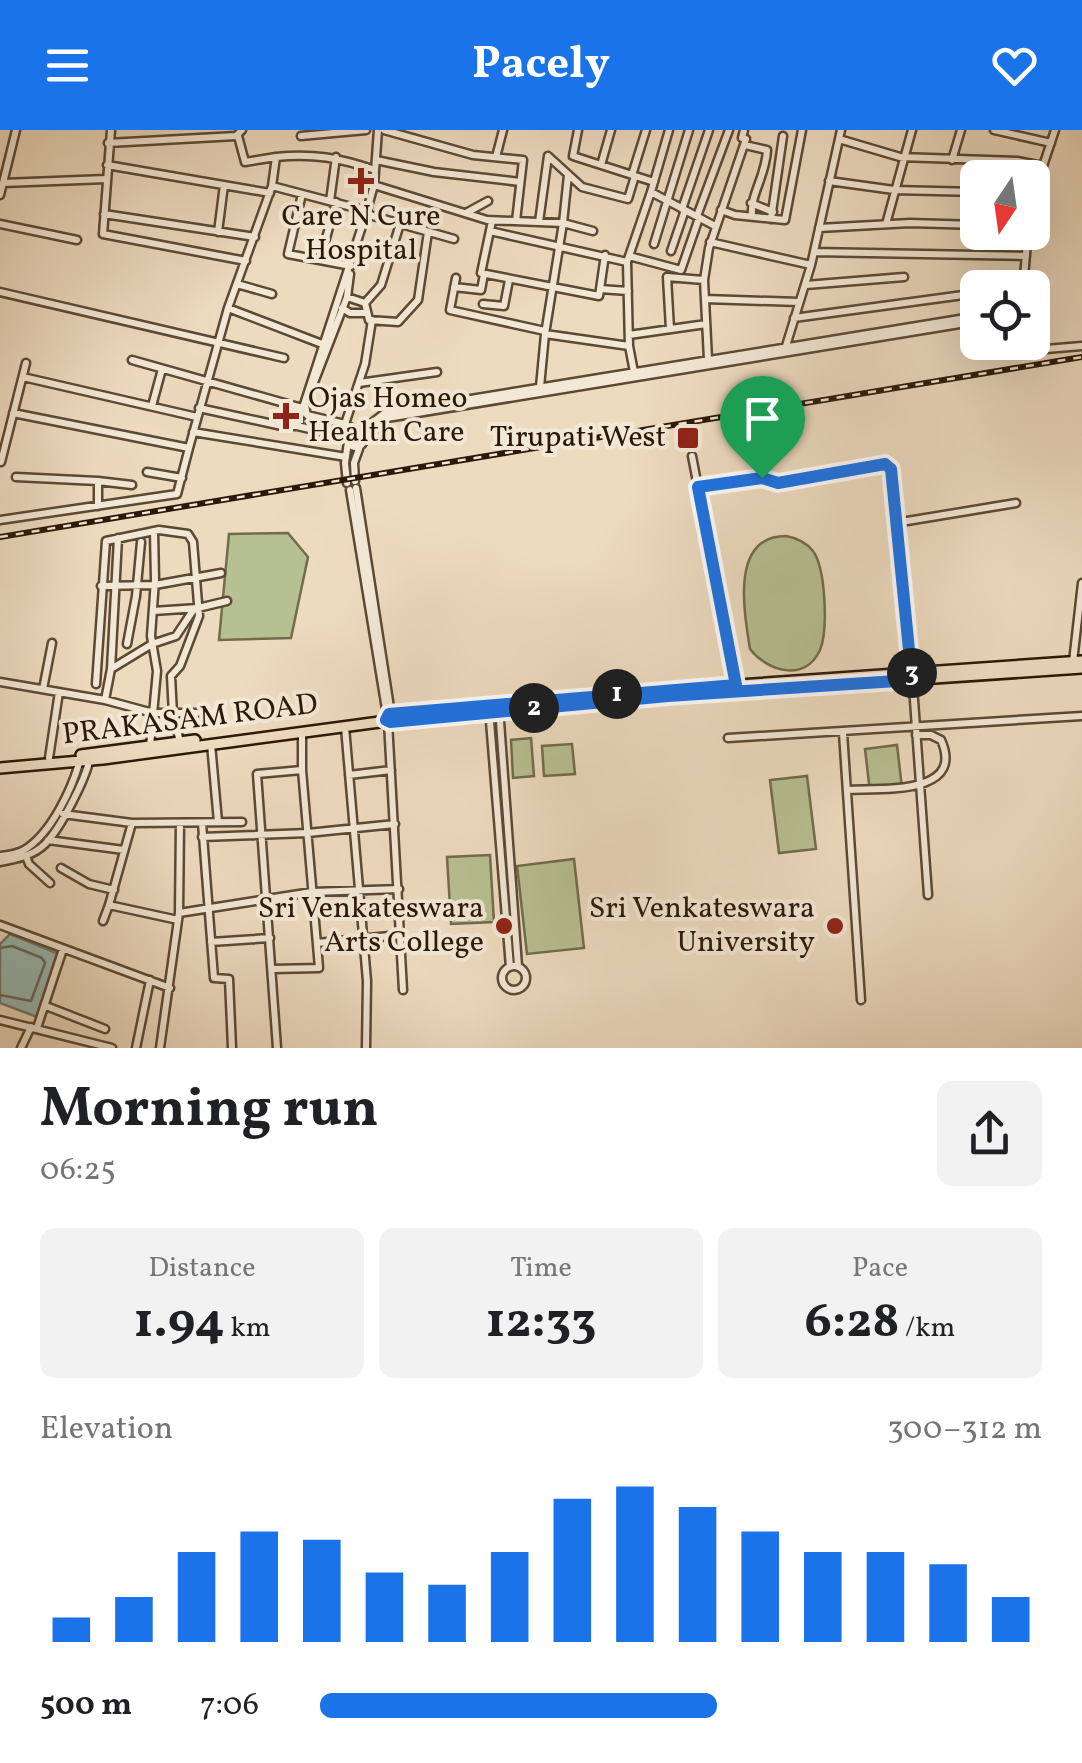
<!DOCTYPE html>
<html lang="en">
<head>
<meta charset="utf-8">
<style>
	:root { --surface:#fff; --page:#f2f2f2; --text:#202124; --muted:#757577; --accent:#1a73e8 }
	body { margin:0; font-family:Vollkorn,serif; background:var(--page); color:var(--text); height:100vh; display:flex; flex-direction:column; font-size:38px; white-space:nowrap }
	* { box-sizing:border-box; margin:0 }
	p { font-size:32px; color:var(--muted) }
	.icon { flex:none; width:55px; height:55px; fill:none; stroke:currentColor; stroke-width:2; stroke-linecap:round; stroke-linejoin:round }
	.map { position:relative; height:918px; overflow:hidden }
	.side { display:flex; flex-direction:column; background:var(--surface); flex:1 }
	.side>* { flex:none }
	.needle { width:65px; rotate:193deg }
	.tools { position:absolute; left:960px; top:30px; display:grid; gap:20px }
	.tools a { display:grid; place-items:center; width:90px; height:90px; border-radius:15px; background:var(--surface); box-shadow:0 10px 40px #0002; font-size:50px }
	.pin { position:absolute; display:grid; place-items:center; width:85px; height:85px; color:#fff; margin:-102px -42px; border-radius:50% 50% 50% 0; rotate:-45deg; box-shadow:0 0 10px #0007 }
	.pin .icon { rotate:45deg }
	.km { position:absolute; width:50px; height:50px; margin:-25px; border-radius:50%; background:#222; color:#fff; font-size:28px; line-height:50px; text-align:center }
	.round { display:grid; place-items:center; flex:none; width:105px; height:105px; border-radius:15px; background:var(--page) }
	.head { display:flex; align-items:center; justify-content:space-between; height:170px; padding:0 40px }
	h1 { font-size:55px; font-weight:700; line-height:75px }
	.metrics { display:grid; grid-template-columns:repeat(3,1fr); gap:15px; height:170px; padding:10px 40px }
	.metrics div { display:grid; align-content:center; border-radius:15px; background:var(--page); text-align:center }
	.metrics b { font-size:50px; font-weight:700 }
	.metrics small { font-size:28px; font-weight:400 }
	.metrics p { font-size:28px }
	.chart { height:280px; padding:20px 40px }
	.chart p { display:flex; justify-content:space-between }
	.chart svg { width:100%; height:180px; margin-top:10px; stroke:var(--accent); stroke-width:6 }
	ul { padding:0 40px; list-style:none; font-size:32px }
	li { display:grid; grid-template-columns:160px 120px 1fr; align-items:center; height:75px }
	li i { height:25px; border-radius:12px; background:var(--accent) }
	header { display:flex; justify-content:space-between; align-items:center; height:130px; padding:0 40px; background:var(--accent); color:#fff; font-size:45px; font-weight:700 }
	.map>svg:first-child { display:block }
	.green { fill:#b7c093; stroke:#716c4c; stroke-width:2.5 }
	.water { fill:#99bbb6; stroke:#6d7a70; stroke-width:2.5 }
	.lines { fill:none; stroke-linecap:round; stroke-linejoin:round }
	.shore { stroke:#626a5e; stroke-width:2.5 }
	.minor-casing { stroke:#5c4934; stroke-width:11 }
	.major-casing { stroke:#2b1806; stroke-width:14 }
	.minor { stroke:#f3e8d6; stroke-width:6 }
	.major { stroke:#eddbc0; stroke-width:9 }
	.rail-casing { stroke:#2b1806; stroke-width:6 }
	.rail { stroke:#f3e8d6; stroke-width:2.5; stroke-dasharray:8; stroke-linecap:butt }
	.route-casing { stroke:#fff; stroke-width:20 }
	.route { stroke:#1a73e8; stroke-width:12 }
	.poi-dot { fill:#8f2418; stroke:#f3e8d6; stroke-width:4 }
	.labels { text-anchor:middle; dominant-baseline:central; stroke-width:8; stroke-linejoin:round; paint-order:stroke }
	.poi-label { font-size:30px; fill:#2b1806; stroke:#f3e8d6; text-anchor:end }
	.street-label { font-size:30px; fill:#2b1806; stroke:#f3e8d6 }
</style>
</head>
<body>
<header><svg class="icon" aria-label="menu" viewBox="0 0 24 24"><path d="M4 6h16M4 12h16M4 18h16"/></svg>Pacely<svg class="icon" aria-label="heart" viewBox="0 0 24 24"><path d="M12 20l-8-8c-3-5 5-10 8-4 3-6 11-1 8 4z"/></svg></header>
<div class="map">
<svg width="1082" height="918" viewBox="0 0 1082 918">
	<rect width="100%" height="100%" fill="#eddbc0"/>
	<filter id="stains"><feTurbulence type="fractalNoise" baseFrequency=".002" numOctaves="4"/><feColorMatrix values="0 0 0 0 .2 0 0 0 0 .09 0 0 0 0 .02 0 0 0 .5 -.17"/></filter>
	<radialGradient id="worn" r=".72"><stop offset=".6" stop-color="#630" stop-opacity="0"/><stop offset="1" stop-color="#630" stop-opacity=".3"/></radialGradient>
	<!-- green -->
	<path class="green" d="M288 403 308 427 291 508 219 510 229 404Z
		M786 406C797 408 806 412 813 421 826 439 828 501 820 520 805 553 767 541 750 519 744 481 730 406 786 406Z
		M531 608 534 646 513 648 511 610Z
		M572 614 575 644 544 646 542 616Z
		M897 615 902 658 870 662 865 619Z
		M807 646 816 719 779 723 770 650Z
		M490 725 494 792 451 794 447 727Z
		M574 729 584 818 527 824 517 736Z"/>
	<!-- water -->
	<path class="water" d="M10 804 59 824 37 887 0 873V814Z"/>
	<g class="lines">
		<!-- shore -->
		<path class="shore" d="M0 818 12 816 42 828 45 833 31 871 0 865"/>
		<defs>
			<path id="minor" d="M111 0 103 104 246 131
				M384 0 473 25 523 30 516 91
				M578 0 573 26 654 52
				M994 0 1051 13
				M238 6 245 32 276 27
				M301 6 366 0
				M839 9 900 27 1017 31 1043 36
				M108 13 236 6 242 0
				M745 15 767 20C766 46 750 64 752 86
				M548 26 582 57 628 69 635 46
				M496 27 503 0
				M376 30 434 42 520 52
				M952 30 961 0
				M107 35 270 63
				M601 35 611 0
				M568 45 563 93 593 101
				M632 45 646 0
				M829 51 894 60 978 62
				M3 53 106 49
				M374 55 487 90 563 93 545 204 540 257
				M272 56 276 27C313 23 340 28 375 40
				M651 62 669 0
				M302 64 288 124 351 136
				M0 65 16 0
				M1032 69 1055 0
				M330 71 336 27
				M751 73 773 82
				M682 79 709 0
				M721 80 735 85 785 90 802 0
				M466 83 488 71
				M104 84 255 107
				M366 84 454 109
				M697 86 729 0
				M771 89 783 6
				M492 91 481 143 599 166 605 125
				M539 92 548 26
				M0 94 77 110
				M400 94 381 155 365 173 369 190 398 192 418 170 428 102
				M886 94 912 0
				M819 98 910 93 978 95
				M490 101 627 132 629 216 545 204
				M218 102 224 55
				M710 112 811 135
				M654 114 689 0
				M671 121 685 80
				M814 122 1026 126
				M629 126 681 140 699 88
				M320 130 336 72
				M627 132 651 62 715 96
				M456 148 450 180 545 201
				M237 154 272 164
				M806 155 904 147
				M454 157 481 160 484 144
				M1023 158 1028 102
				M600 159 628 161
				M0 162 284 228
				M347 167 365 173
				M705 169 799 172
				M483 174 504 176 509 150
				M228 178 322 214
				M342 178 350 183H367
				M794 188 978 163
				M670 199 667 147 704 150
				M629 205 706 194
				M1029 212 1046 219 1082 216
				M629 216 634 242
				M786 216 811 135 841 0
				M708 229 704 150 709 118 746 9 742 8 744 0
				M132 230 302 278
				M23 247 197 287
				M359 253 437 242
				M313 255 347 167 350 144
				M152 276 162 239
				M305 276 307 285 345 294 356 301
				M199 278 282 296H297
				M345 294 365 234 372 190
				M348 309a8 8 0 1 1 16 0a8 8 0 1 1-16 0Z
				M193 302 346 327
				M360 302 385 283 978 186
				M348 308 297 296 366 84 374 55 378 0
				M363 311 387 288 978 191
				M189 318 228 178 272 56 367 81
				M692 326 736 555
				M1 332 26 233
				M147 342 182 348
				M16 347 98 351V376
				M98 351 132 355
				M355 351 354 333 360 316
				M347 353 345 333 348 312
				M698 357 762 348 778 353 887 334 891 339 895 393
				M356 358 391 584
				M350 360 387 585
				M0 390 177 364 189 318 13 283
				M101 456 155 455 221 443
				M153 481 198 478 227 471
				M127 514 136 466 141 412
				M1073 532 1082 453
				M111 539 152 514 176 506 194 479
				M0 552 105 570 153 583H197
				M96 554 106 411 159 400 188 404 193 412 199 486 180 536 171 546 173 584 180 612
				M43 559 52 513
				M105 570 111 539 118 408
				M499 578 518 836
				M489 579 510 837
				M388 592 403 860
				M345 597 367 851 366 918
				M843 603 861 870
				M728 608 1082 586
				M211 614 218 692
				M150 616 157 541 151 506 155 450 154 401
				M49 628 59 562
				M349 645 391 640
				M847 660C880 658 966 666 941 610L931 605H916
				M63 684 132 693 242 692
				M202 693 214 848 229 849 232 918
				M202 707 308 703 395 694
				M48 710 124 720
				M0 726C8 725 17 724 24 720 51 704 72 659 80 630
				M26 726 29 734 50 753
				M0 732C16 729 33 726 45 714 60 699 88 646 90 626
				M61 738 89 754 114 760
				M928 765 914 570 895 393 1016 373
				M109 775 132 693
				M179 783 312 762 399 759
				M103 791 109 775 178 790
				M0 795 170 858
				M211 812 270 808
				M317 813 400 805
				M502 848a12 12 0 1 1 24 0a12 12 0 1 1-24 0Z
				M273 839 319 838 302 640V602
				M46 876 105 899
				M0 890 112 918
				M37 898 63 819
				M21 918 31 897
				M136 918 150 850
				M160 918 179 783 180 693
				M277 918 257 644 302 640"/>
			<path id="major" d="M392 585 653 561 1082 531
				M437 586 671 566 1082 538
				M81 625 195 610
				M0 638 103 629 387 591"/>
		</defs>
		<!-- minor casing -->
		<use href="#minor" class="minor-casing"/>
		<!-- major casing -->
		<use href="#major" class="major-casing"/>
		<!-- minor -->
		<use href="#minor" class="minor"/>
		<!-- major -->
		<use href="#major" class="major"/>
		<defs>
			<path id="rail" d="M0 407 1082 227"/>
		</defs>
		<!-- rail casing -->
		<use href="#rail" class="rail-casing"/>
		<!-- rail -->
		<use href="#rail" class="rail"/>
	</g>
	<g class="lines">
		<defs>
			<path id="route" d="M885 334 891 339 912 550 668 566 390 592 386 590 389 584 736 555 698 357 762 348 778 353Z"/>
		</defs>
		<!-- route casing -->
		<use href="#route" class="route-casing"/>
		<!-- route -->
		<use href="#route" class="route"/>
	</g>
	<!-- markers -->
	<g class="poi-dot">
		<path d="M356 36h10v10h10v10h-10v10h-10v-10h-10v-10h10z"/>
		<path d="M281 271h10v10h10v10h-10v10h-10v-10h-10v-10h10z"/>
		<rect x="676" y="296" width="24" height="24" rx="5"/>
		<circle cx="504" cy="796" r="10"/>
		<circle cx="835" cy="796" r="10"/>
	</g>
	<g class="labels">
		<!-- poi labels -->
		<g class="poi-label">
			<text x="361" y="87" text-anchor="middle">Care N Cure<tspan x="361" dy="34">Hospital</tspan></text>
			<text x="308" y="269" text-anchor="start">Ojas Homeo<tspan x="308" dy="34">Health Care</tspan></text>
			<text x="666" y="308">Tirupati West</text>
			<text x="484" y="779">Sri Venkateswara<tspan x="484" dy="34">Arts College</tspan></text>
			<text x="815" y="779">Sri Venkateswara<tspan x="815" dy="34">University</tspan></text>
		</g>
		<!-- street labels -->
		<g class="street-label">
			<text transform="translate(190 590) rotate(-7)">PRAKASAM ROAD</text>
		</g>
	</g>
	<rect width="100%" height="100%" filter="url(#stains)"/>
	<rect width="100%" height="100%" fill="url(#worn)"/>
</svg>
<div class="tools">
<a><svg class="needle" viewBox="-14 -14 28 28"><path d="M0-13l5 13h-10z" fill="#e53935"/><path d="M0 13l5-13h-10z" fill="#757577"/></svg></a>
<a><svg class="icon" aria-label="locate" viewBox="0 0 24 24"><circle cx="12" cy="12" r="6"/><path d="M12 2v4M12 18v4M2 12h4M18 12h4"/></svg></a>
</div>
<div class="pin" style="left:762px;top:348px;background:#1e9e55"><svg class="icon" aria-label="arrive" viewBox="0 0 24 24"><path d="M6 21V4h12l-3 4 3 4H6"/></svg></div>
<b class="km" style="left:617px;top:564px">1</b>
<b class="km" style="left:534px;top:578px">2</b>
<b class="km" style="left:912px;top:543px">3</b>
</div>
<section class="side">
<div class="head"><div><h1>Morning run</h1><p>06:25</p></div><a class="round"><svg class="icon" aria-label="share" viewBox="0 0 24 24"><path d="M12 15V3M7 8l5-5 5 5M5 13v7h14v-7"/></svg></a></div>
<div class="metrics">
<div><p>Distance</p><b>1.94<small> km</small></b></div>
<div><p>Time</p><b>12:33</b></div>
<div><p>Pace</p><b>6:28<small> /km</small></b></div>
</div>
<div class="chart"><p><span>Elevation</span>300–312 m</p>
<svg viewBox="0 0 160 44" preserveAspectRatio="none"><path d="M5 44V38M15 44V33M25 44V22M35 44V17M45 44V19M55 44V27M65 44V30M75 44V22M85 44V9M95 44V6M105 44V11M115 44V17M125 44V22M135 44V22M145 44V25M155 44V33"/></svg>
</div>
<ul>
<li><b>500 m</b>7:06<i style="width:55%"></i></li>
</ul>
</section>
</body>
</html>
